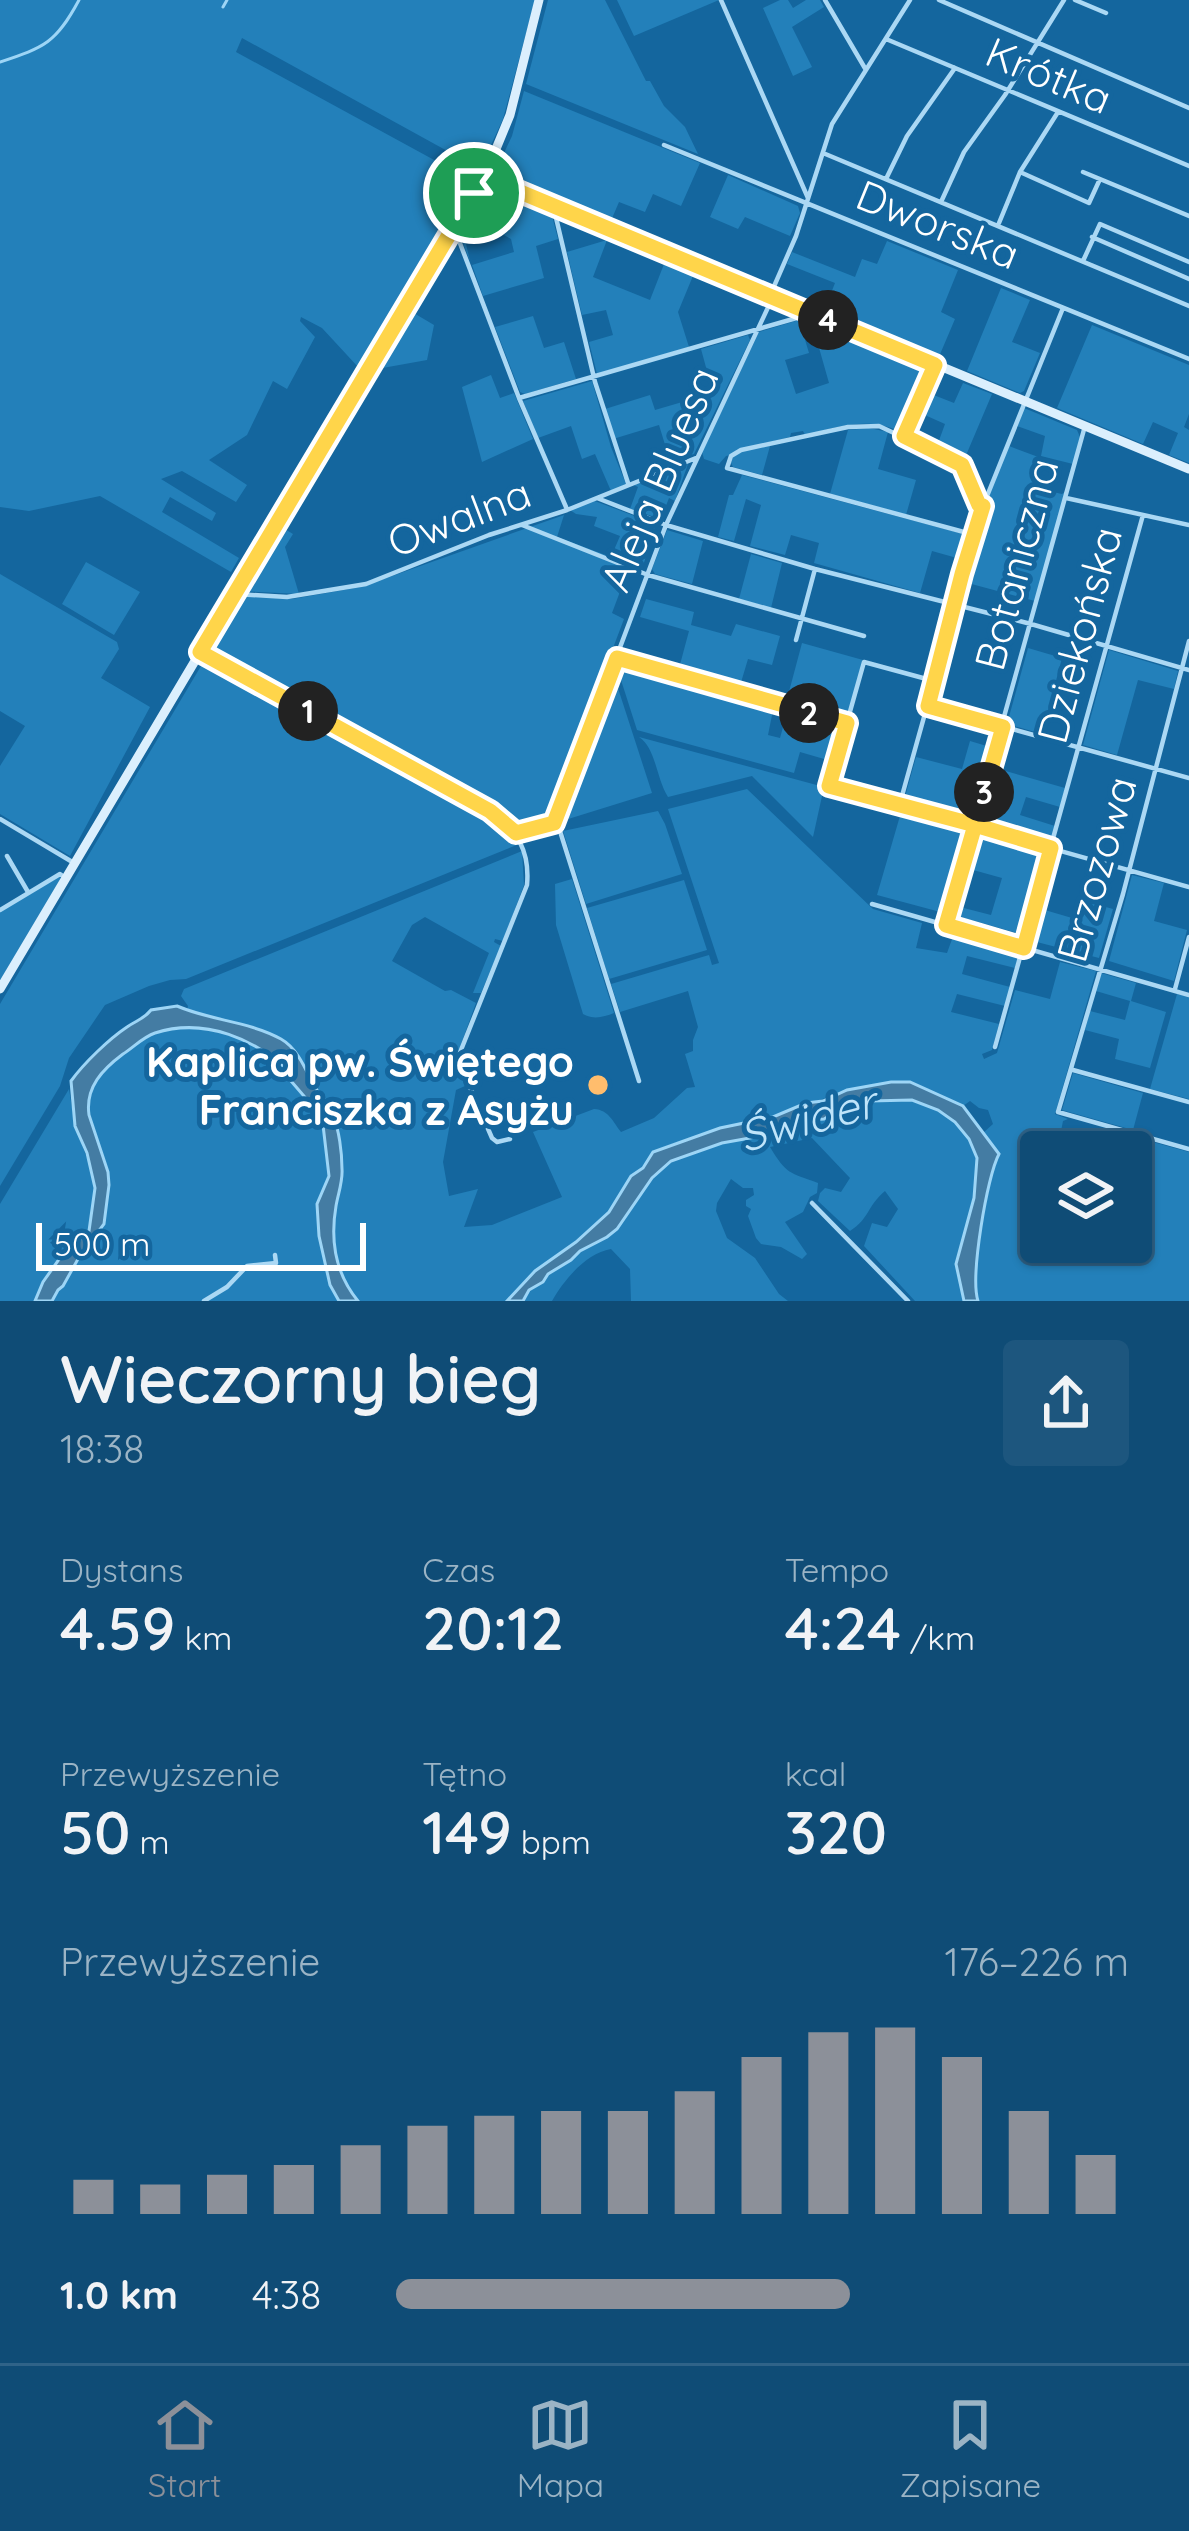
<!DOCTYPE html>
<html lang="pl">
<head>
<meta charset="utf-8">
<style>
	:root { --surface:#0f4c76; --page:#1d567e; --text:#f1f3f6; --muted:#9bb4c5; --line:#2f6388; --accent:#8c9099 }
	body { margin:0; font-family:Quicksand,sans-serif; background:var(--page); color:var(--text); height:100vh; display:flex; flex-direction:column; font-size:45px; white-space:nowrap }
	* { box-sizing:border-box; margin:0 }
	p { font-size:39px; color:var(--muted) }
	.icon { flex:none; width:66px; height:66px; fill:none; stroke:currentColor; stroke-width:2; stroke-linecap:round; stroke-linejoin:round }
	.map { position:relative; height:1301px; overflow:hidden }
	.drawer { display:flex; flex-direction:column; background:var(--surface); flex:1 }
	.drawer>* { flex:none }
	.controls { position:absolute; left:1020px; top:1131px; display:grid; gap:24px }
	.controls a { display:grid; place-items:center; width:132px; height:132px; border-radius:12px; background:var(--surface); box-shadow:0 3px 9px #0004,0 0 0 3px var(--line); font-size:60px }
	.scale { position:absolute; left:36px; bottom:30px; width:330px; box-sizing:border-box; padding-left:12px; border:6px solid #fff; border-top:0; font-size:33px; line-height:42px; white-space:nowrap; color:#fff; -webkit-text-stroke:9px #14669e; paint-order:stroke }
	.pin { position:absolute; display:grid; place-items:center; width:102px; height:102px; color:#fff; margin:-51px; border:6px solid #fff; border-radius:50%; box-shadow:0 3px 12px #0007 }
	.km { position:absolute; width:60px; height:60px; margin:-30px; border-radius:50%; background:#222; color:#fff; font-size:33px; line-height:60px; text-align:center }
	.round { display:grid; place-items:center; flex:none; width:126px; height:126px; border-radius:12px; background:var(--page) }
	.summary { display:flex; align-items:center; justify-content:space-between; height:204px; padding:0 60px }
	h1 { font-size:66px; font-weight:600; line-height:90px }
	.figures { display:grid; grid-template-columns:repeat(3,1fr); gap:18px; height:204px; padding:12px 60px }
	.figures div { display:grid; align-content:center }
	.figures b { font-size:60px; font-weight:600 }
	.figures small { font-size:33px; font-weight:400 }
	.figures p { font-size:33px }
	.chart { height:336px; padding:24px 60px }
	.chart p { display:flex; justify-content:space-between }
	.chart svg { width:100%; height:216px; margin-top:12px; stroke:var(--accent); stroke-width:6 }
	ul { padding:0 60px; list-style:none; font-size:39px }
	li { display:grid; grid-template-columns:192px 144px 1fr; align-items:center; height:90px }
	li i { height:30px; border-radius:15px; background:var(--accent) }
	.tab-bar { display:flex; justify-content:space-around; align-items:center; height:168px; border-top:3px solid var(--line); background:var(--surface); font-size:33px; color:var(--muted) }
	.tab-bar a { display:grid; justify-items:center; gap:6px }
	.tab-bar .current { color:var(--accent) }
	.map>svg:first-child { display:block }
	.green { fill:#2380ba }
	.water { fill:#447ca3; stroke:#9dd5f6; stroke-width:3 }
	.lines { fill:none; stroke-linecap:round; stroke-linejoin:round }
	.stream { stroke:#9dd5f6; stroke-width:3 }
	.street { stroke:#abd8f4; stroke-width:4.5 }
	.secondary { stroke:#dbeffd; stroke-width:9 }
	.route-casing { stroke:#fff; stroke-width:24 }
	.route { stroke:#ffd54a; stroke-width:15 }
	.poi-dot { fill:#ffbd6d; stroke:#14669e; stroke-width:4.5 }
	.labels { text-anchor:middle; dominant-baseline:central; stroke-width:10; stroke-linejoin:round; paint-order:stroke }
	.street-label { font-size:42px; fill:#fff; stroke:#14669e }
	.poi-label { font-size:42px; font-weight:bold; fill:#fff; stroke:#14669e; text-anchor:end }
	.water-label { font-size:45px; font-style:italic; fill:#bfe4fa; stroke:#14669e }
</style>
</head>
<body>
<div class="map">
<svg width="1189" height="1301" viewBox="0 0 1189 1301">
	<rect width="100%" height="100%" fill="#14669e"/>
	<!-- green -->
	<path class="green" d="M0 0H535L503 119 480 169 242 38 236 52 469 179 470 184 359 368 322 328 301 317 300 321 315 337 287 389 273 381 247 435 209 460 247 485 236 502 182 471 161 479 216 513 212 521 170 497 162 512 239 558 231 572 100 496 29 511 0 507Z
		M548 0H605L646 81H650L664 106 685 127 698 154 526 84Z
		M617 0H719L634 36Z
		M780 0H788L793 8 806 0H820L824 7 792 27 812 67 793 76 763 8Z
		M524 91 700 163 681 206 653 194 645 212 619 202 610 223 494 174 512 136Z
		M728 175 798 206 800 213 790 236 745 217 738 229 710 217Z
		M491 189 551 212 558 239 536 246 544 278 483 296 472 265 514 252 511 239 480 221 466 244 470 261 459 233 479 197Z
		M607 240 593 277 650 300 666 259 695 271 678 312 689 347 597 374 589 342 613 335 606 310 582 315 567 252Z
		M887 241 958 270 941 312 955 319 938 359 824 311 835 283 787 264 792 252 855 277 862 259 877 264Z
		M1001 288 1030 300 1012 342 1040 353 1024 391 1020 393 967 371Z
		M412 312 434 325 427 360 377 369Z
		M533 316 544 348 564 342 576 379 525 394 520 392 495 327Z
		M810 316 931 369 904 433C867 416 843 426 805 435L803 431 791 433 790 437 736 450 770 446 762 475 733 467 731 463 734 454 726 456 719 464 704 459 702 452 759 332 799 320 809 353 785 360 796 394 829 383Z
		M1092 325 1189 365V414L1184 427 1189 430V463L1169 455 1178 433 1153 422 1143 444 1057 408Z
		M748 335 750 340 694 454 670 461 659 425 613 439 605 409 650 395 655 410 713 393 701 349Z
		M491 375 500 398 514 393 533 439 482 462 462 387Z
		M592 381 611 447 626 484 611 491 595 454 582 459 571 426 538 438 523 401Z
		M963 383 992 394 964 460 937 446 945 424 918 412 926 392 954 403Z
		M1024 408 1077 430 1080 437 1073 464 1041 456 1045 436 1017 426Z
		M869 428 888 432 878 469 916 480 906 515 830 494 848 430Z
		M1009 446 1041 458 1032 492 1044 490 1062 494 1066 491 1035 601 964 582 990 492Z
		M688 464 675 501 669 498 662 516 658 518 630 509 638 487 634 485Z
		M742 475 971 536 964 560 932 551 920 593 814 563 819 543 791 535 785 555 750 546 761 505 746 499 734 541 718 537 729 495H733Z
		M592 500 656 524 642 569 630 565 612 613 624 619 547 822C520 830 518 828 496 812L212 655 210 651 243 596 292 599 361 587 564 515 557 537 611 557 620 536 594 526 597 517 576 514 570 510Z
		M283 528 293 534 285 547 299 594 242 591 278 531Z
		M667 530 703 541 692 584 655 574 652 569Z
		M751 554 782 563 771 608 739 599Z
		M86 562 140 592 114 635 62 604Z
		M0 574 117 642 119 649 101 678 150 707 70 856 0 814V766L25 726 0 711Z
		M646 599 694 612 691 625 731 636 736 624 780 636 772 665 748 659 739 689 678 672 689 631 640 617Z
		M802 643 863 660 846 720 786 703Z
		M1028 648 1062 658 1042 734 1007 724Z
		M1109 650 1178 671 1174 689 1138 680 1117 755 1083 745Z
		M207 662 508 828 519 844 186 979 170 980 149 986 105 1005 69 1058 60 1086 0 1186V1004L201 666Z
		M628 664 774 705 768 735 780 738 788 709 841 725 831 761 800 752 794 773 637 730 621 680Z
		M615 679 652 793 565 820 563 813Z
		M639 737 824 787 813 837 752 776 668 797C656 778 656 748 639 737Z
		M970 741 990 747 969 822 903 804 916 757 962 769Z
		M995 768 1065 788 1060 807 1026 797 1020 815 1055 826 1050 845 980 825Z
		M747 789 873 909 922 923 916 948 947 953 955 931 1020 950 1015 968 967 956 962 974 1010 987 1005 1006 957 994 951 1012 999 1024 992 1050 982 1054 984 1059 997 1053 1015 990 1050 999 1060 962 1096 971 1055 1114 1068 1119 1063 1121 1060 1136 1117 1152H1041V1242H1131V1152H1127L1131 1136 1189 1152V1301H978L975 1294 976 1254 995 1158 983 1133 993 1124 988 1110 979 1108 970 1101 963 1106 909 1082H891L847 1090 773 1117 720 1128 669 1145 653 1152 643 1168 631 1176 609 1212 576 1242 535 1271 507 1301H358L340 1274 336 1259 333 1233 342 1169 333 1115 287 1043 259 1028 187 1010 188 1006 181 996 184 989 522 851 524 885 503 941 495 939 494 942 501 946 481 993H473L489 953 425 917 412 925 392 961 445 991 451 990 476 1003 456 1058 465 1086 456 1090 443 1162 449 1196 478 1189 464 1227 492 1225 562 1197 533 1132 594 1109C609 1110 613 1122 621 1132L654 1118 687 1088 695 1087 685 1054 693 1051V1040L698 1027 688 991 620 1012 611 984 709 955 712 965 719 963 668 809Z
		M902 809 969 828 944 913 877 895Z
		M658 811 665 824 682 874 586 904 563 831Z
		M977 830 1048 850 1024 935 953 915 956 906 991 915 1002 878 966 868Z
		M1132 875 1164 883 1154 921 1187 930 1174 981 1109 961Z
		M59 876 61 878 0 981V911Z
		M572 879 614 1013C604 1017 593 1020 583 1014L556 925 555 884Z
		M684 880 707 950 609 979 587 908Z
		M1077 899 1113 909 1099 958 1029 940 1038 908 1072 918Z
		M1101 973 1136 983 1131 1001 1166 1012 1150 1068 1115 1059 1119 1039 1085 1030 1090 1011 1125 1020 1130 1001 1096 991Z
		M1177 994 1189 997V1099L1150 1089Z
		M186 1028C229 1031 262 1043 292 1074V1081L316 1110 323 1125 329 1176 317 1204 319 1236 330 1285 339 1301H52C61 1281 78 1264 90 1245 118 1203 107 1158 89 1115 85 1086 104 1069 125 1053 135 1045 145 1035 158 1032 167 1030 177 1030 186 1028Z
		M1073 1073 1143 1093 1133 1130 1062 1110Z
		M69 1089 75 1126 94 1177V1199L89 1231 79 1240 71 1242 43 1282 35 1301H0V1204Z
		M913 1100 938 1110 955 1122 969 1139 977 1158 974 1198 956 1264 964 1301H915L864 1246 872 1223 887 1227 898 1209 885 1191C867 1206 870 1218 850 1231L818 1201 820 1193 825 1188 841 1192 850 1178 812 1138 770 1147C787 1175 789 1172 818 1183L817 1193 810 1197 803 1212 785 1222 807 1254 802 1259 781 1247 761 1244 756 1238 748 1216 751 1209 746 1206V1200L754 1195 753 1188H743L731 1179 717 1203 716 1211 727 1238 755 1258 779 1294 788 1301H631L630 1269 611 1249C586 1253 564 1280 552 1301H523L529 1290 543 1282 548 1274 571 1260 580 1251 607 1237 617 1229 652 1178 671 1161 722 1143 761 1136 806 1120 824 1119 841 1109 869 1101Z"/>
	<!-- water -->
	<path class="water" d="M177 1006C212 1021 248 1021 281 1039 297 1048 305 1068 313 1084 319 1095 329 1103 333 1115 339 1130 342 1152 342 1169 343 1181 338 1194 336 1206 330 1241 335 1273 358 1301H339L330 1285 319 1236 317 1204 329 1176 323 1125 316 1110 291 1081 292 1074C256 1039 205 1017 155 1033 143 1037 134 1047 123 1054 103 1069 85 1087 89 1115L108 1172 109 1185 104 1224 78 1259 63 1286 58 1290 52 1301H35L43 1282 72 1241 79 1240 89 1231 95 1188 87 1153 75 1126 71 1081C84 1063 109 1039 127 1027 137 1020 144 1019 151 1010Z
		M891 1082H910L963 1106 999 1154C987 1176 970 1277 978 1301H964L956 1264 974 1198 977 1158 969 1139 955 1122 938 1110 912 1100 869 1101 841 1109 824 1119 806 1120 761 1136 722 1143 671 1161 652 1178 617 1229 607 1237 580 1251 571 1260 548 1274 543 1282 529 1290 523 1301H507L535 1271 576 1242 609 1212 631 1176 643 1168 653 1152 720 1128 773 1117 806 1103 823 1101 847 1090Z"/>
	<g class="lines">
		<!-- stream -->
		<path class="stream" d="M223 7 227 0
			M0 62C45 47 56 43 79 0"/>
		<!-- street -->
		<path class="street" d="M721 0 808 198
			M825 0 866 70
			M939 0 1189 108
			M1075 0 1106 13
			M886 39 1189 166
			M664 145 1189 359
			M823 153 1189 306
			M1020 172 1089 203 1100 179
			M1083 172 1189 216
			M886 179 907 136 955 68
			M941 202 964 152 1005 95 1064 0
			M553 205 595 382 628 483
			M999 223 1020 172 1058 112
			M452 230 458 238 519 398 566 507
			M1092 237 1189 279
			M1083 261 1100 224 1189 262
			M519 398 800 317 806 312
			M905 436 935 365
			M597 498 666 525 815 569 1031 624 1189 670
			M1066 498 1189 525
			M522 525 648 575 864 636
			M975 535 727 468 731 456 741 450 848 427 879 426 962 465 979 505 983 506
			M235 594 287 597 366 584 489 535 567 510 696 458
			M796 640 815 569
			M1189 641 1123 894 1058 1112 1189 1149
			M200 652 490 811C518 830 530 852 527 885L459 1055 460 1064 492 1138 497 1142 510 1139
			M617 658 847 723
			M934 681 864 662 829 786 1189 887
			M929 706 1189 778
			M900 803 983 506 1063 308
			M0 819 74 863
			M554 823 666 525 771 301 772 291 796 236 832 124 910 0
			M516 833 554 823 559 828 639 1081
			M7 856 28 892
			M872 904 1189 995
			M0 910 60 874 66 878
			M946 925 1085 426
			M1175 989 1189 937
			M995 1047 1143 515
			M1073 1070 1189 1102
			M812 1203 908 1301
			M204 1301 227 1287 247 1266 276 1263 275 1255"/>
		<!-- secondary -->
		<path class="secondary" d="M483 177 1189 469
			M0 989 489 166 510 115 539 0"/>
	</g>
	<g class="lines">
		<defs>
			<path id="route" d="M474 193 200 652 490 811 516 833 554 823 617 658 847 723 829 786 975 825 946 925 1024 948 1051 848 975 825 1003 727 928 706 962 574 983 506 979 505 962 465 904 436 935 365 494 181 483 177 474 193"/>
		</defs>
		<!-- route casing -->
		<use href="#route" class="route-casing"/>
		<!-- route -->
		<use href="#route" class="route"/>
	</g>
	<!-- markers -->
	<circle class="poi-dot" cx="598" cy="1085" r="12"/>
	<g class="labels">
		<!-- street labels -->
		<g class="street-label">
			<text transform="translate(1049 75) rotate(23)">Krótka</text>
			<text transform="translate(938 224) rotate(22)">Dworska</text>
			<text transform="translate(659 479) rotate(-67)">Aleja Bluesa</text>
			<text transform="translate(459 517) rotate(-21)">Owalna</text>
			<text transform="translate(1016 564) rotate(-75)">Botaniczna</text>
			<text transform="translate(1079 635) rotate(-75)">Dziekońska</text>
			<text transform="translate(1096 869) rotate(-74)">Brzozowa</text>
		</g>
		<!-- poi labels -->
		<g class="poi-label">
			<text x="574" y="1061">Kaplica pw. Świętego<tspan x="574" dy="48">Franciszka z Asyżu</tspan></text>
		</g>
		<!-- water labels -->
		<g class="water-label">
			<text transform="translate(807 1118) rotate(-15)">Świder</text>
		</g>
	</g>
</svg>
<div class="controls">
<a><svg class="icon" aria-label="layers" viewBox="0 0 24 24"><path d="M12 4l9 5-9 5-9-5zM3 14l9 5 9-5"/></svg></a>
</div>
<div class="scale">500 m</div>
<div class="pin" style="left:474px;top:193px;background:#1e9e55"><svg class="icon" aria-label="arrive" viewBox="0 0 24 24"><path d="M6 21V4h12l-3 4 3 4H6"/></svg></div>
<b class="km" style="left:308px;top:711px">1</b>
<b class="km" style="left:809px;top:713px">2</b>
<b class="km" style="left:984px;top:792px">3</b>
<b class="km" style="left:828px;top:320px">4</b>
</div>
<section class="drawer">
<div class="summary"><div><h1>Wieczorny bieg</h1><p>18:38</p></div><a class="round"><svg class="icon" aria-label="share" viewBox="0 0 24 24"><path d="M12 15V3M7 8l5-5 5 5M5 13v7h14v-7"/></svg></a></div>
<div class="figures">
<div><p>Dystans</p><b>4.59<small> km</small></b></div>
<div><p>Czas</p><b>20:12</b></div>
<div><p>Tempo</p><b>4:24<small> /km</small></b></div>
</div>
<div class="figures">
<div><p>Przewyższenie</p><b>50<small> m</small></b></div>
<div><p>Tętno</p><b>149<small> bpm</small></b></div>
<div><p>kcal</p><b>320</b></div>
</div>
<div class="chart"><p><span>Przewyższenie</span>176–226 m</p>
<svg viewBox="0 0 160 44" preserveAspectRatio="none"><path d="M5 44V37M15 44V38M25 44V36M35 44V34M45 44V30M55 44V26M65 44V24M75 44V23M85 44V23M95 44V19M105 44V12M115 44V7M125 44V6M135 44V12M145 44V23M155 44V32"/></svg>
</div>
<ul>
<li><b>1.0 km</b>4:38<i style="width:62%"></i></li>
</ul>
</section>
<nav class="tab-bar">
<a class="current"><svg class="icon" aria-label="home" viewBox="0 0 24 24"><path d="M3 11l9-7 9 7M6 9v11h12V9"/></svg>Start</a>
<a><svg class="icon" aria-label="map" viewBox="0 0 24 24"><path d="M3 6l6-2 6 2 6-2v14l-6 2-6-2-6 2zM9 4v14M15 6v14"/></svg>Mapa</a>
<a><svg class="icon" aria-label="saved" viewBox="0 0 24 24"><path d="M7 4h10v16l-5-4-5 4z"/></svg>Zapisane</a>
</nav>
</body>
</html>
